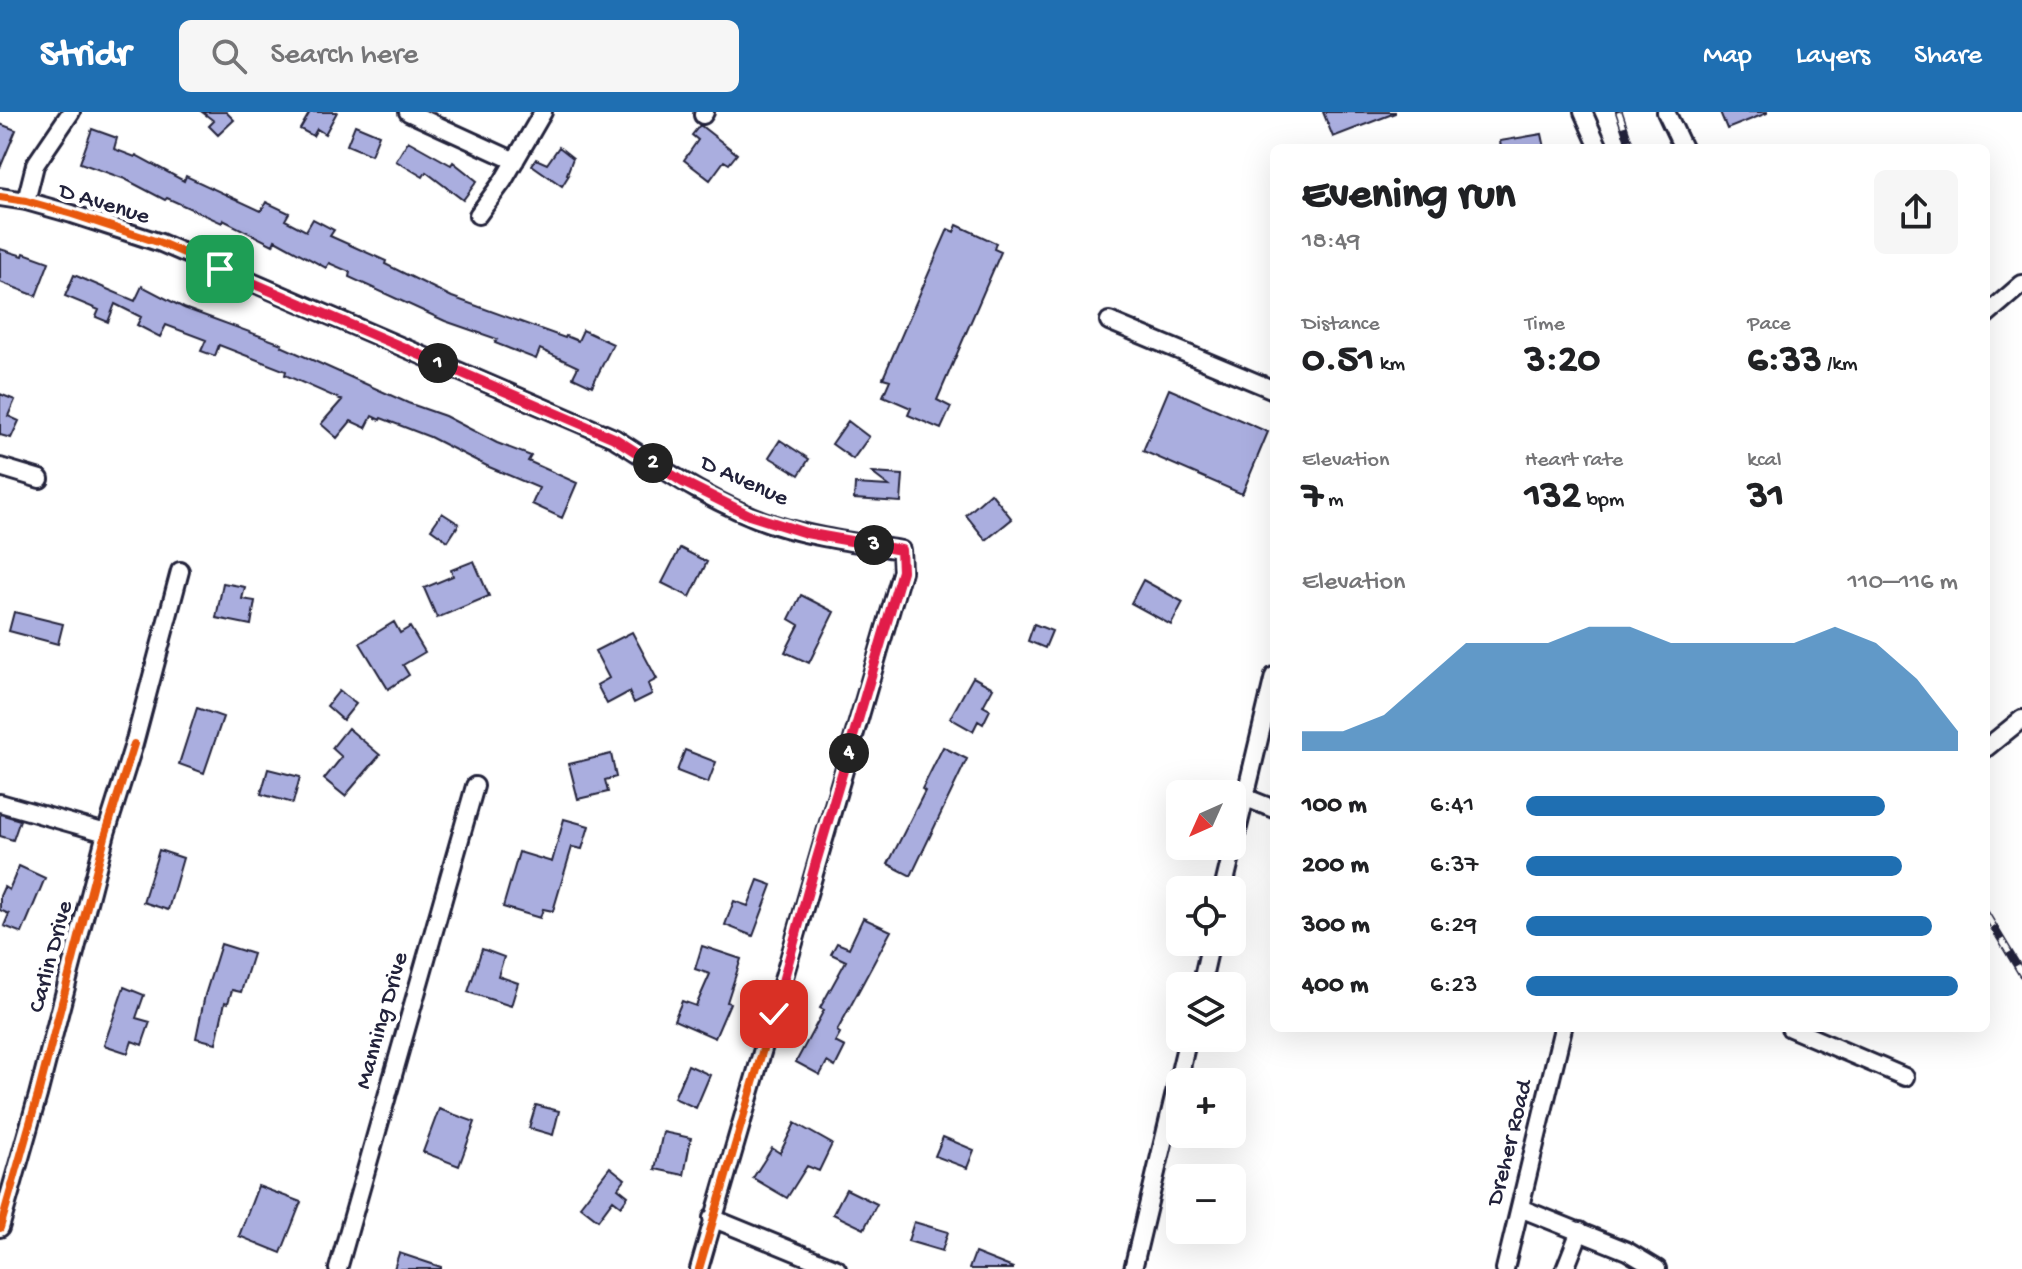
<!DOCTYPE html>
<html lang="en">
<head>
<meta charset="utf-8">
<style>
	:root { --surface:#fff; --page:#f6f6f6; --text:#202124; --muted:#757577; --accent:#1f6fb2 }
	body { margin:0; font-family:"Gochi Hand",sans-serif; background:var(--page); color:var(--text); height:100vh; display:flex; flex-direction:column; font-size:30px; white-space:nowrap }
	* { box-sizing:border-box; margin:0 }
	p { font-size:26px; color:var(--muted) }
	.icon { flex:none; width:44px; height:44px; fill:none; stroke:currentColor; stroke-width:2; stroke-linecap:round; stroke-linejoin:round }
	.map { position:relative; flex:1; overflow:hidden }
	.details { position:absolute; left:1270px; top:32px; width:720px; height:888px; display:flex; flex-direction:column; background:var(--surface); border-radius:12px; box-shadow:0 8px 32px #0002 }
	.details>* { flex:none }
	.needle { width:52px; rotate:225deg }
	.controls { position:absolute; left:1166px; top:668px; display:grid; gap:16px }
	.controls a { display:grid; place-items:center; width:80px; height:80px; border-radius:12px; background:var(--surface); box-shadow:0 8px 32px #0002; font-size:40px }
	.pin { position:absolute; display:grid; place-items:center; width:68px; height:68px; color:#fff; margin:-34px; border-radius:16px; box-shadow:0 4px 12px #0006 }
	.km { position:absolute; width:40px; height:40px; margin:-20px; border-radius:50%; background:#222; color:#fff; font-size:22px; line-height:40px; text-align:center }
	.round { display:grid; place-items:center; flex:none; width:84px; height:84px; border-radius:12px; background:var(--page) }
	.overview { display:flex; align-items:center; justify-content:space-between; height:136px; padding:0 32px }
	h1 { font-size:44px; font-weight:700; line-height:60px }
	.stats { display:grid; grid-template-columns:repeat(3,1fr); gap:12px; height:136px; padding:8px 32px }
	.stats div { display:grid; align-content:center }
	.stats b { font-size:40px; font-weight:700 }
	.stats small { font-size:22px; font-weight:400 }
	.stats p { font-size:22px }
	.chart { height:224px; padding:16px 32px }
	.chart p { display:flex; justify-content:space-between }
	.chart svg { width:100%; height:144px; margin-top:8px; fill:var(--accent); opacity:.7 }
	ul { padding:0 32px; list-style:none; font-size:26px }
	li { display:grid; grid-template-columns:128px 96px 1fr; align-items:center; height:60px }
	li i { height:20px; border-radius:10px; background:var(--accent) }
	header { display:flex; align-items:center; gap:48px; box-sizing:border-box; height:112px; padding:0 40px; background:var(--accent); color:#fff }
	header strong { font-size:38px }
	nav { display:flex; gap:44px; margin-inline-start:auto; font-size:28px }
	.search { width:560px; height:72px; background:var(--page); display:flex; align-items:center; gap:20px; box-sizing:border-box; padding:0 28px; border-radius:12px; color:var(--muted); font-size:30px }
	.map>svg:first-child { display:block }
	.building { fill:#aaaedf; stroke:#22223b; stroke-width:2 }
	.lines { fill:none; stroke-linecap:round; stroke-linejoin:round }
	.minor-casing { stroke:#22223b; stroke-width:22 }
	.minor { stroke:#fff; stroke-width:16 }
	.rail-casing { stroke:#22223b; stroke-width:8 }
	.rail { stroke:#fff; stroke-width:5; stroke-dasharray:15; stroke-linecap:butt }
	.cycleway-casing { stroke:#fff; stroke-width:13 }
	.cycleway { stroke:#e8590c; stroke-width:8 }
	.route-casing { stroke:#fff; stroke-width:16 }
	.route { stroke:#e11d48; stroke-width:10 }
	.labels { text-anchor:middle; dominant-baseline:central; stroke-width:8; stroke-linejoin:round; paint-order:stroke }
	.street-label { font-size:24px; fill:#22223b; stroke:#fff }
</style>
</head>
<body>
<header>
<strong>Stridr</strong>
<div class="search"><svg class="icon" aria-label="search" viewBox="0 0 24 24"><circle cx="10" cy="10" r="6"/><path d="M15 15l6 6"/></svg>Search here</div>
<nav><a>Map</a><a>Layers</a><a>Share</a></nav>
</header>
<div class="map">
<svg width="2022" height="1157" viewBox="0 0 2022 1157">
	<rect width="100%" height="100%" fill="#fff"/>
	<filter id="ink" filterUnits="userSpaceOnUse"><feTurbulence type="fractalNoise" baseFrequency=".0125" numOctaves="2"/><feDisplacementMap in="SourceGraphic" scale="16" xChannelSelector="R" yChannelSelector="G"/><feConvolveMatrix kernelMatrix="1 2 1 2 8 2 1 2 1" color-interpolation-filters="sRGB"/></filter>
	<g filter="url(#ink)">
		<!-- building -->
		<path class="building" d="M202 0H226L234 8 218 23 209 14 214 9Z
			M310 0H337L325 22 317 17 313 24 300 17Z
			M1323 0H1395V1L1333 25Z
			M1720 0H1767V1L1727 17Z
			M0 12 16 18 0 56Z
			M355 13 379 23 371 43 347 33Z
			M700 13 737 42 729 52 724 49 710 68 684 48 698 28 692 23Z
			M92 17 117 26 114 37 135 45 136 43 184 69 186 64 261 99 266 90 289 101 285 108 306 119 313 107 334 118 330 124 386 149 385 152 452 185 565 226 566 224 578 229 583 218 613 232 592 274 573 265 578 255 540 237 536 247 495 231 497 227 445 209 349 165 350 160 329 151 326 156 275 128 273 133 223 108 222 111 167 86 165 88 125 67 80 51Z
			M1542 22 1545 36H1501L1500 29Z
			M408 29 451 53 453 50 477 69 463 88 426 60 423 65 396 49Z
			M559 35 573 46 567 62 569 63 562 74 532 53 536 47 547 52Z
			M957 113 996 131 994 137 1001 140 937 288 951 295 941 317 908 303 911 296 883 284 890 268 883 266 948 117 954 120Z
			M0 137 23 144 24 141 49 150 36 184 0 170Z
			M74 163 135 189 142 174 184 196 282 232 281 234 408 291 445 304 497 331 531 344 528 349 577 371 562 406 532 392 539 376 489 355 430 325 381 306 380 308 372 304 366 316 351 309 337 326 321 312 342 288 285 263 286 259 219 233 215 244 201 239 206 228 166 213 160 225 137 213 141 205 115 192 108 210 96 205 99 198 65 184Z
			M1169 277 1268 320 1242 382 1143 339Z
			M0 282 15 288 8 304 19 309 11 326 0 323Z
			M848 309 869 325 853 347 832 332Z
			M780 328 809 347 799 363 769 345Z
			M872 361 903 363 901 390 854 387 855 372 889 374Z
			M991 381 1012 407 986 428 966 403Z
			M442 401 459 412 448 429 431 417Z
			M680 436 707 450 690 485 662 471Z
			M474 449 489 484 437 506 424 476 453 464 451 458Z
			M1143 468 1183 490 1171 513 1131 491Z
			M223 471 245 475 242 487 255 489 251 513 216 506Z
			M801 483 834 500 809 551 785 540 799 513 789 507Z
			M14 500 63 512 58 532 9 519Z
			M394 510 400 521 410 515 425 540 403 553 409 563 388 577 360 531Z
			M1034 512 1052 519 1045 536 1028 529Z
			M632 520 657 567 648 572 652 582 634 591 629 580 607 592 597 573 609 566 595 539Z
			M973 565 993 576 983 594 990 598 983 612 978 609 973 619 950 606Z
			M339 579 356 592 343 608 327 594Z
			M197 596 223 605 204 661 179 652Z
			M348 616 380 643 345 684 324 667 342 645 332 636Z
			M943 635 967 647 911 764 888 752 925 679 922 677Z
			M685 638 716 650 708 671 677 659Z
			M611 642 616 665 605 668 608 680 578 687 569 652Z
			M268 657 300 665 293 691 261 682Z
			M0 702 20 708 13 728 0 724Z
			M564 707 589 714 582 737 572 735 553 799 543 797 540 806 503 795 519 740 552 750Z
			M159 738 183 746 168 798 143 790Z
			M19 754 45 766 22 821 4 814 9 802 0 798V784L4 775 9 778Z
			M758 768 772 773 753 824 725 813 734 789 748 794Z
			M863 806 891 819 837 919 840 921 835 930 845 935 835 955 827 950 820 963 796 950 824 898 820 896 846 849 831 842 837 831 849 836Z
			M221 832 253 842 241 880 232 878 228 891 225 890 216 931 196 926 205 883Z
			M702 834 741 847 727 890 730 891 715 926 674 908 682 889 696 894 710 862 695 857Z
			M482 837 504 845 498 864 518 871 511 894 468 880Z
			M124 875 144 883 136 906 150 910 142 933 132 929 128 941 104 933Z
			M688 953 710 963 696 996 674 986Z
			M536 993 559 999 553 1023 529 1016Z
			M439 997 475 1010 459 1054 423 1040Z
			M795 1011 832 1032 819 1059 807 1054 787 1086 753 1066 772 1036 780 1041Z
			M663 1020 691 1026 684 1063 655 1057Z
			M943 1025 974 1038 967 1056 935 1044Z
			M610 1055 625 1067 618 1076 628 1084 621 1094 613 1088 598 1108 580 1094Z
			M258 1074 301 1090 281 1141 239 1124Z
			M846 1077 877 1092 864 1117 833 1102Z
			M914 1110 948 1120 942 1139 908 1129Z
			M399 1141 441 1155V1157H394Z
			M975 1141 1013 1156V1157H969Z"/>
		<g class="lines">
			<defs>
				<path id="minor" d="M408 0 515 49
					M1583 0 1599 36
					M1666 0 1683 36
					M703 3 705 0
					M0 85 26 89 72 102 161 131 614 326C665 359 717 394 775 413 816 426 859 431 901 438L902 459 699 1157
					M26 89 35 53 71 0
					M478 103 503 69 543 0
					M1986 203 2022 172
					M1109 209 1274 278
					M0 355 40 367
					M1986 636 2022 607
					M1244 685 1274 697
					M0 691 106 721
					M1223 778 1274 564
					M1201 874 1211 830
					M1790 916 1905 965
					M1520 1096 1627 1139 1657 1157
					M712 1106 837 1157
					M0 1116 38 983 106 721 134 632 180 459
					M338 1157 475 674
					M1133 1157 1188 926
					M1505 1157 1563 916
					M1565 1157 1580 1119"/>
			</defs>
			<!-- minor casing -->
			<use href="#minor" class="minor-casing"/>
			<!-- minor -->
			<use href="#minor" class="minor"/>
			<defs>
				<path id="rail" d="M1619 0 1631 36
					M1986 802 2022 862"/>
			</defs>
			<!-- rail casing -->
			<use href="#rail" class="rail-casing"/>
			<!-- rail -->
			<use href="#rail" class="rail"/>
			<defs>
				<path id="cycleway" d="M0 85 26 89 72 102 161 131 614 326C665 359 717 394 775 413 816 426 859 431 901 438L902 459 699 1157
					M0 1116 38 983 106 721 134 632"/>
			</defs>
			<!-- cycleway casing -->
			<use href="#cycleway" class="cycleway-casing"/>
			<!-- cycleway -->
			<use href="#cycleway" class="cycleway"/>
		</g>
	</g>
	<g class="lines" filter="url(#ink)">
		<defs>
			<path id="route" d="M220 157 614 326 683 370 749 403 806 421 901 438 902 459 816 750 774 902"/>
		</defs>
		<!-- route casing -->
		<use href="#route" class="route-casing"/>
		<!-- route -->
		<use href="#route" class="route"/>
	</g>
	<g class="labels">
		<!-- street labels -->
		<g class="street-label">
			<text transform="translate(104 93) rotate(17)">D Avenue</text>
			<text transform="translate(744 370) rotate(24)">D Avenue</text>
			<text transform="translate(52 845) rotate(-75)">Carlin Drive</text>
			<text transform="translate(383 909) rotate(-74)">Manning Drive</text>
			<text transform="translate(1511 1031) rotate(-76)">Dreher Road</text>
		</g>
	</g>
</svg>
<div class="controls">
<a><svg class="needle" viewBox="-14 -14 28 28"><path d="M0-13l5 13h-10z" fill="#e53935"/><path d="M0 13l5-13h-10z" fill="#757577"/></svg></a>
<a><svg class="icon" aria-label="locate" viewBox="0 0 24 24"><circle cx="12" cy="12" r="6"/><path d="M12 2v4M12 18v4M2 12h4M18 12h4"/></svg></a>
<a><svg class="icon" aria-label="layers" viewBox="0 0 24 24"><path d="M12 4l9 5-9 5-9-5zM3 14l9 5 9-5"/></svg></a>
<a>+</a>
<a>−</a>
</div>
<div class="pin" style="left:220px;top:157px;background:#1e9e55"><svg class="icon" aria-label="arrive" viewBox="0 0 24 24"><path d="M6 21V4h12l-3 4 3 4H6"/></svg></div>
<div class="pin" style="left:774px;top:902px;background:#d93025"><svg class="icon" aria-label="check" viewBox="0 0 24 24"><path d="M5 12l5 5 9-10"/></svg></div>
<b class="km" style="left:438px;top:251px">1</b>
<b class="km" style="left:653px;top:351px">2</b>
<b class="km" style="left:874px;top:433px">3</b>
<b class="km" style="left:849px;top:641px">4</b>
<section class="details">
<div class="overview"><div><h1>Evening run</h1><p>18:49</p></div><a class="round"><svg class="icon" aria-label="share" viewBox="0 0 24 24"><path d="M12 15V3M7 8l5-5 5 5M5 13v7h14v-7"/></svg></a></div>
<div class="stats">
<div><p>Distance</p><b>0.51<small> km</small></b></div>
<div><p>Time</p><b>3:20</b></div>
<div><p>Pace</p><b>6:33<small> /km</small></b></div>
</div>
<div class="stats">
<div><p>Elevation</p><b>7<small> m</small></b></div>
<div><p>Heart rate</p><b>132<small> bpm</small></b></div>
<div><p>kcal</p><b>31</b></div>
</div>
<div class="chart"><p><span>Elevation</span>110–116 m</p>
<svg viewBox="0 0 160 44" preserveAspectRatio="none"><path d="M0 44V38L10 38L20 33L30 22L40 11L50 11L60 11L70 6L80 6L90 11L100 11L110 11L120 11L130 6L140 11L150 22L160 38V44z"/></svg>
</div>
<ul>
<li><b>100 m</b>6:41<i style="width:83%"></i></li>
<li><b>200 m</b>6:37<i style="width:87%"></i></li>
<li><b>300 m</b>6:29<i style="width:94%"></i></li>
<li><b>400 m</b>6:23<i style="width:100%"></i></li>
</ul>
</section>
</div>
</body>
</html>
